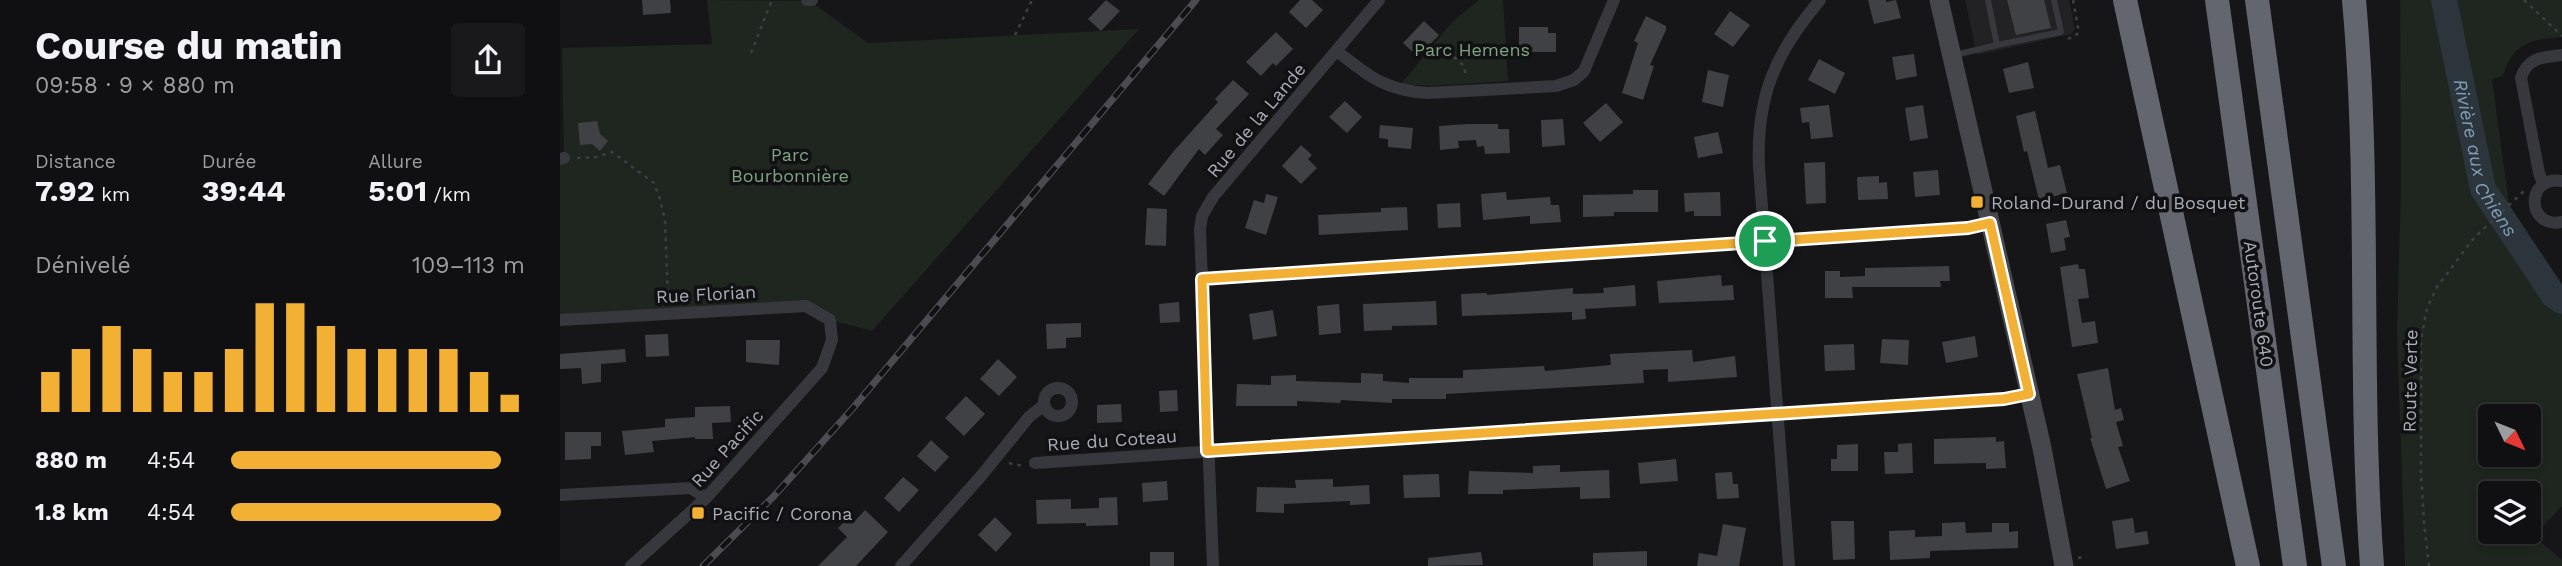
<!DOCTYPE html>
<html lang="fr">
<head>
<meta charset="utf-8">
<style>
	:root { --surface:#101012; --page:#19191b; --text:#f1f3f6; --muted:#9c9d9f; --line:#303032; --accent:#f2b134 }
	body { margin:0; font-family:"Work Sans",sans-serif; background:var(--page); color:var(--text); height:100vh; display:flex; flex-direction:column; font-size:26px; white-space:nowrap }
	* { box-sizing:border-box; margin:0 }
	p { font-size:23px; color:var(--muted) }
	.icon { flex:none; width:38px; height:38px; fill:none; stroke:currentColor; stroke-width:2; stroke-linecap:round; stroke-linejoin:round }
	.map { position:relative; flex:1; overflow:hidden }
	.panel { display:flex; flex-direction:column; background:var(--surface); width:560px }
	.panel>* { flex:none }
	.needle { width:46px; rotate:133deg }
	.tools { position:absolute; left:1918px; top:404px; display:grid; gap:14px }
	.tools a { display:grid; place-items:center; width:63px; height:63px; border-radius:7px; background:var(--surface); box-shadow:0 4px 10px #0003,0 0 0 2px var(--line); font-size:35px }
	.pin { position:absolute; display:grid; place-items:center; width:60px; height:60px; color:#fff; margin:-30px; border:4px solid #fff; border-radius:50%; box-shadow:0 2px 7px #0007 }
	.round { display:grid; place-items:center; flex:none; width:74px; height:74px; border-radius:7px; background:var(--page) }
	.overview { display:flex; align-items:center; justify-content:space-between; height:119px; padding:0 35px }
	h1 { font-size:38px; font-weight:700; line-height:52px }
	.stats { display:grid; grid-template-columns:repeat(3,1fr); gap:10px; height:119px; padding:7px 35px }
	.stats div { display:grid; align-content:center }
	.stats b { font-size:30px; font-weight:700 }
	.stats small { font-size:19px; font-weight:400 }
	.stats p { font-size:19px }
	.chart { height:196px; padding:14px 35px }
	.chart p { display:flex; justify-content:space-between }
	.chart svg { width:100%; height:126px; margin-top:7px; stroke:var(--accent); stroke-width:6 }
	ul { padding:0 35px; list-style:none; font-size:23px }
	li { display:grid; grid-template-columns:112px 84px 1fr; align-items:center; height:52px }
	li i { height:18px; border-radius:9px; background:var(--accent) }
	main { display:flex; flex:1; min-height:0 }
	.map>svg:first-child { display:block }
	.built { fill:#222225 }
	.green { fill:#1e261f; fill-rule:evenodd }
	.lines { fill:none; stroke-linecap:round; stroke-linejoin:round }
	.river { stroke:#2c353c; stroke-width:26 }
	.building { fill:#404145 }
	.path { stroke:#3d3f44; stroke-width:2.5; stroke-dasharray:3.5 5; stroke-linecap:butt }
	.lane { stroke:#37383d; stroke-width:6 }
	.street { stroke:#37383d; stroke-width:12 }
	.secondary { stroke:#45474d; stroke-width:19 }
	.highway { stroke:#63666e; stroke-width:24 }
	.rail-casing { stroke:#4a4c52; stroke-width:7 }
	.rail { stroke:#111113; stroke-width:4.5; stroke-dasharray:13; stroke-linecap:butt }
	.route-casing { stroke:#fff; stroke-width:14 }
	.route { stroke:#f2b134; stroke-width:9 }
	.poi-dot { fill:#f2b134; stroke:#111113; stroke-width:2.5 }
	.labels { text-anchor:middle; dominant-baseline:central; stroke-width:7; stroke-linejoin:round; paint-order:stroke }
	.park-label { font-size:18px; fill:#7fa381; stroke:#111113 }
	.street-label { font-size:18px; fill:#a8adb8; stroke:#111113 }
	.poi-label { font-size:18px; fill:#a8adb8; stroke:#111113; text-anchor:start }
	.water-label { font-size:19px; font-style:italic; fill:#7f9bb3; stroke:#111113 }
</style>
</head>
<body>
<main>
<section class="panel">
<div class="overview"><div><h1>Course du matin</h1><p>09:58 · 9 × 880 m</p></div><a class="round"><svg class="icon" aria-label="share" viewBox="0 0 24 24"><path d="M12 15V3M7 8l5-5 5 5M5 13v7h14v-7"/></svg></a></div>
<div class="stats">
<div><p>Distance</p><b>7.92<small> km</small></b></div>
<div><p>Durée</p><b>39:44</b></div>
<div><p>Allure</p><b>5:01<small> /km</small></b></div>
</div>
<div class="chart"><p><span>Dénivelé</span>109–113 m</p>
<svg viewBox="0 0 160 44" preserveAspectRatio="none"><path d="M5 44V30M15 44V22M25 44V14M35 44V22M45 44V30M55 44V30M65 44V22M75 44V6M85 44V6M95 44V14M105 44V22M115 44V22M125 44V22M135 44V22M145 44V30M155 44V38"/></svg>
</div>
<ul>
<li><b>880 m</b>4:54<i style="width:92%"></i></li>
<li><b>1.8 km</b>4:54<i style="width:92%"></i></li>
</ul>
</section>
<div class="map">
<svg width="2002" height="566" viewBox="0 0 2002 566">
	<rect width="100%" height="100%" fill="#161618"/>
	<!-- built -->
	<path class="built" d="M1405 0H1509L1515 29 1511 34 1417 55Z"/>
	<!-- green -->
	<path class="green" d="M147 0 250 1 308 43 579 29 312 331 270 320 246 306 0 321V159L4 158 2 48 152 44Z
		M919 0H943L948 81 871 86 841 84 892 22Z
		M1840 0H2002V37C1972 39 1952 43 1943 76L1932 79 1954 242 2002 286V506L1974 536 2002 560V566H1845L1837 330 1841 189ZM1930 416H1969V455H1930ZM1930 494H1969V532H1930Z"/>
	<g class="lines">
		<!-- river -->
		<path class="river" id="s1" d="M1884 0 1923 189 1994 296 2002 301"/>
	</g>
	<!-- building -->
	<path class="building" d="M82 0H110L111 13 83 15Z
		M546 0 560 11 541 31 528 19Z
		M740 0H752L763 10 746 28 729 12Z
		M1308 0H1326V2L1336 0 1341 18 1314 24Z
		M1447 0H1484L1491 28 1456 35Z
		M1170 11 1190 25 1173 47 1154 34Z
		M1086 16 1106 26V30L1090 65 1094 66 1083 100 1062 93 1078 43 1074 41Z
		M864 21 879 35 858 57 843 43Z
		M959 27H988V33H996V52H959Z
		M716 32 733 49 716 66 713 63 701 76 686 62Z
		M1354 54 1357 76 1336 80 1332 57Z
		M1259 59 1285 73 1275 94 1248 80Z
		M1468 62 1474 88 1449 93 1443 69Z
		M1148 70 1169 75 1163 107 1142 102Z
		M673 80 689 94 656 129 663 135 645 155 639 149 604 196 588 184 613 152 658 102 655 99Z
		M785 101 802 117 787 133 769 117Z
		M1046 103 1063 122 1040 142 1023 123Z
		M1269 105 1273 137 1251 139 1249 122 1242 123 1240 108Z
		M1363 105 1368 138 1350 141 1345 108Z
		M1475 111 1488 168 1500 165 1507 193 1479 200 1467 151 1464 152 1456 116Z
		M1003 119 1005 145 982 147 981 120Z
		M37 121 40 134 48 141 40 151 32 144 20 145 18 123Z
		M907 124H938V129H949L950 153 925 154 924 146 917 147 916 140 898 141 899 148 880 150 879 126Z
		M820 125 853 128 851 149 828 147V139L819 138Z
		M1158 132 1163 153 1138 158 1134 137Z
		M741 145 752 155 748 159 757 168 741 184 722 166Z
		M1265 162 1266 203 1246 204 1244 163Z
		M1378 170 1380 195 1355 197 1353 172Z
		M1319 176V183L1327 182 1328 199 1298 200 1297 177Z
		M1073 190H1098V212H1054V216L1023 217V195L1073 194Z
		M946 192 947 200 990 197 991 205H999L1001 222 970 224V216L923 220 921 194Z
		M1160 192 1161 216H1134V211L1125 212 1124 193Z
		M706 194 718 197 706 235 685 228 694 200 704 203Z
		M900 203 901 227 878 228 877 204Z
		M847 207 848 230 759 235 758 215 821 212V208Z
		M587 208 607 209 606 246 585 245Z
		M1506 220 1510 237 1504 238 1506 250 1491 253 1486 224Z
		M1518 264 1519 269H1525L1529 298 1518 299 1522 323 1535 321 1538 343 1512 347 1500 267Z
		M1389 266 1390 281H1380L1381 287H1292L1293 298H1265V271H1280V277L1305 276V268Z
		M1161 275 1162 286 1173 285 1174 300 1099 303 1097 281Z
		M1075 285 1076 306 1025 309 1026 319 1012 320V312L902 316 901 294 927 293V295L1013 288V294L1044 293 1043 288Z
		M876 301 877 325 832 326V330L804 331 803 304Z
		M619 302 620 322 600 323 599 304Z
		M779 304 781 333 759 335 757 306Z
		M713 310 717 336 693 340 689 314Z
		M521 323V337L506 338V348L487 349 486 324Z
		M108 334 109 356 86 357 85 335Z
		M1415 336 1418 357 1386 363 1382 342Z
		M1322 339 1349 340 1348 365 1320 363Z
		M186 340H220L219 365 186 362Z
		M1294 344 1295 370 1265 371 1264 345Z
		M65 349 66 362 41 364V382L22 384 21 368 0 369V354Z
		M1132 350 1133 362 1175 356 1177 377 1108 382V369L1083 370 1084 383 886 394V399H832V403L781 400 780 403 737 401V406H676L677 384 711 385V376L736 375V381L801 383V373L823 374V381L849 383V378H903V370L984 366 985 371 1051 365 1050 354Z
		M438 359 457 377 439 396 420 379Z
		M1548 368 1555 410 1561 408 1564 420 1556 422 1563 446 1558 447 1570 481 1546 489 1530 438H1532L1517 374Z
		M617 390 618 411 600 412 599 391Z
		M406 396 425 414 404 436 385 418Z
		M561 404 562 422 537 423V405Z
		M170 406 171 422 152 423 153 439H135V437L92 441 94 452 65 455 62 431 105 427V419L135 417V407Z
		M5 432H41V446H31V459L5 460Z
		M1436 437V442L1444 441 1446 468 1426 469V463L1374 464V439Z
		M371 440 389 457 375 472 357 456Z
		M1352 443 1353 473 1325 474 1324 452H1338V444Z
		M1298 444V471H1271V459H1277V445Z
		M1116 459 1118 481 1080 484 1078 463Z
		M1000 465V472L1049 470 1050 498 1020 499V487L943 490V494H908L909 471 973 473V466Z
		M1172 472 1173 484H1178L1179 498 1157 499 1155 473Z
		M879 474 880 497 844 498 843 475Z
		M343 477 359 490 339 512 324 498Z
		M773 479V487L809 485 810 504 790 505V501L724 504V513L696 512 697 487 736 488 735 480Z
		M607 481 608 500 583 502 582 483Z
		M557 497 558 525 526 526V523L477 524 476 500 511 499V509L539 508V498Z
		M305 510 328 532 296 566H258L287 537 278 528 290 516 295 521Z
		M435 517 452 534 436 552 418 535Z
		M1573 518 1575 533 1587 531 1589 544 1556 549 1552 521Z
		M1271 521H1294L1295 559 1273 560Z
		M1405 522 1406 533 1432 532V523H1449V532L1458 531V548L1370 551V558L1330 560 1329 531 1355 530V537L1382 536V523Z
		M1163 524 1186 528 1179 566H1137L1139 553 1157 556Z
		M1087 551V566H1033V553Z
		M590 552H614V566H590Z
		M921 552 923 565 868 566V558Z"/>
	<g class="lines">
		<!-- path -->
		<path class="path" d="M1964 0 2002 36
			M455 35 472 0
			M1508 39 1519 33 1513 0
			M191 53 212 0
			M894 57 904 66 906 77
			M17 158 37 157 52 152 94 183 100 199 105 220 108 301
			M449 463 463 466
			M1518 558 1527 557
			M1869 566 1864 523 1861 473V340L1867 308 1877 287 1913 239 1964 191"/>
		<!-- lane -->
		<path class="lane" d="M1437 45 1501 32 1494 0
			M1395 55 1437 45 1428 0"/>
		<!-- street -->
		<path class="street" d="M247 0H252
			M777 51C808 76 826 91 868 93L996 86 1014 80 1024 71 1054 0
			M0 159 4 158
			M2002 181C1965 175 1966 229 2002 222
			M1983 184 1979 173 1961 78C1967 57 1984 57 2002 55
			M642 279 1408 228 1430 223
			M0 320 246 306 270 320 272 340 262 368 146 498 71 566
			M484 402a14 14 0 1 1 28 0a14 14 0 1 1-28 0Z
			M475 463 1444 399 1469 394
			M0 495 131 488 146 498
			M341 566 421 476 469 417 484 405
			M653 566 640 229 642 216 653 197 819 0
			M1229 566 1199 167C1196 97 1215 53 1260 0"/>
		<!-- secondary -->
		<path class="secondary" d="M1379 0 1482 448 1504 566"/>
		<!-- highway -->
		<path class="highway" d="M1565 0 1688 566
			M1657 0 1735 566
			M1697 0 1774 566
			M1794 0C1811 188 1798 378 1812 566"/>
		<defs>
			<path id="rail" d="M143 566 214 496 293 408 636 0"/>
		</defs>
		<!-- rail casing -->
		<use href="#rail" class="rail-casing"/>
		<!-- rail -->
		<use href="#rail" class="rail"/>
	</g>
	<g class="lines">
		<defs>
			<path id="route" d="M1430 223 1469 394 1444 399 647 451 642 279 1408 228Z"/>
		</defs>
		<!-- route casing -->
		<use href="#route" class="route-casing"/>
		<!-- route -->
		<use href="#route" class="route"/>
	</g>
	<!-- markers -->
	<g class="poi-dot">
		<rect x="1410" y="195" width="14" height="14" rx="3.5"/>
		<rect x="131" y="506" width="14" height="14" rx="3.5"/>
	</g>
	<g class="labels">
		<!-- park labels -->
		<g class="park-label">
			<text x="912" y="49">Parc Hemens</text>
			<text x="230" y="154">Parc<tspan x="230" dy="21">Bourbonnière</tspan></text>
		</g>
		<!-- street labels -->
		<g class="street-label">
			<text transform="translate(696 120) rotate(-50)">Rue de la Lande</text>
			<text transform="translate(146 294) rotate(-3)">Rue Florian</text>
			<text transform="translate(1699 304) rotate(82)">Autoroute 640</text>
			<text transform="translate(1850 381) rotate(-89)">Route Verte</text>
			<text transform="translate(552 440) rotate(-4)">Rue du Coteau</text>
			<text transform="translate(167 448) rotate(-48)">Rue Pacific</text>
		</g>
		<!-- poi labels -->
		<g class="poi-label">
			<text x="1431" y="202">Roland-Durand / du Bosquet</text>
			<text x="152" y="513">Pacific / Corona</text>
		</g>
		<!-- water labels -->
		<g class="water-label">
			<text stroke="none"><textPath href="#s1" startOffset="164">Rivière aux Chiens</textPath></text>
		</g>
	</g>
</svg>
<div class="tools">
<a><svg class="needle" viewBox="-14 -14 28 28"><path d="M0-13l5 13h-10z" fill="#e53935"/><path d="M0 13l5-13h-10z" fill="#9c9d9f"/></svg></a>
<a><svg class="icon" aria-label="layers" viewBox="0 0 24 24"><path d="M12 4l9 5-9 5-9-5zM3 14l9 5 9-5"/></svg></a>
</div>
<div class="pin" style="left:1205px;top:241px;background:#1e9e55"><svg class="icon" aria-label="arrive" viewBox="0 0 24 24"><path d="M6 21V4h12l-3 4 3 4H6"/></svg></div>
</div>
</main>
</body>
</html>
